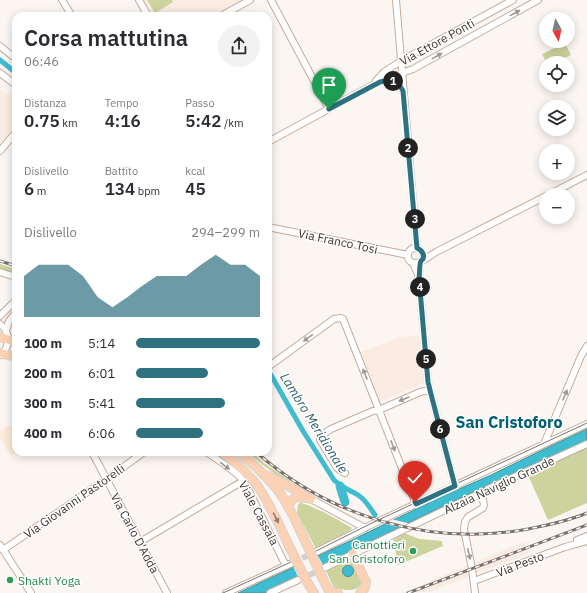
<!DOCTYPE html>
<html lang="it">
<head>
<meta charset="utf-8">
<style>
	:root { --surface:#fff; --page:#f2f2f3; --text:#2b2b33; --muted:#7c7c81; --accent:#2e7282 }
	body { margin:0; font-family:"IBM Plex Sans",sans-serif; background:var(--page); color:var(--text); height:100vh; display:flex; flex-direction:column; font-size:15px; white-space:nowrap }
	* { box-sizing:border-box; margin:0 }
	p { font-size:13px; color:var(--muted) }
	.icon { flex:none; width:22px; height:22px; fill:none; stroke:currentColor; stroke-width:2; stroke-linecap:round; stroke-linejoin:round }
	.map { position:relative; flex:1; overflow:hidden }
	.side { position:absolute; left:12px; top:12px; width:260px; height:444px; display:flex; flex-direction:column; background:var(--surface); border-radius:12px; box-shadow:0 2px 10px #0003 }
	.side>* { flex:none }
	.needle { width:26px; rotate:172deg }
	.controls { position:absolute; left:539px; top:12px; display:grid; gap:8px }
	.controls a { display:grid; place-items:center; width:36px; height:36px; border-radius:50%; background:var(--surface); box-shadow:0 2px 10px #0003; font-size:20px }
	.pin { position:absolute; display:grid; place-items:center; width:34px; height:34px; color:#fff; margin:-41px -17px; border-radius:50% 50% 50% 0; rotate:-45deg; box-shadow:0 0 4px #0007 }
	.pin .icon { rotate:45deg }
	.km { position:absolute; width:20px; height:20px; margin:-10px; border-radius:50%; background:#222; color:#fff; font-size:11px; line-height:20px; text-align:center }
	.round { display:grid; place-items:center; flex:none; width:42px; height:42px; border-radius:21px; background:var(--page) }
	.head { display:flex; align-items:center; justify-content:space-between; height:68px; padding:0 12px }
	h1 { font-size:22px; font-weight:600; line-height:30px }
	.figures { display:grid; grid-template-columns:repeat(3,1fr); gap:6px; height:68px; padding:4px 12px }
	.figures div { display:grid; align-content:center }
	.figures b { font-size:17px; font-weight:600 }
	.figures small { font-size:11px; font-weight:400 }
	.figures p { font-size:11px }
	.chart { height:112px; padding:8px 12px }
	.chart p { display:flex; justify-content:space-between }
	.chart svg { width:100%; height:72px; margin-top:4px; fill:var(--accent); opacity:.7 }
	ul { padding:0 12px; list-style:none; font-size:13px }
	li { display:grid; grid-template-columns:64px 48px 1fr; align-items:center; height:30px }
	li i { height:10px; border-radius:5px; background:var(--accent) }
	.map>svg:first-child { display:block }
	.commercial { fill:#fbead8 }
	.built { fill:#faece2 }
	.green { fill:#cdd39c }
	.water { fill:#3fbccf; stroke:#3f939e }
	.pier { fill:#fcf6f2 }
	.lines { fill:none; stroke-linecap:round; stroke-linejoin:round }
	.canal { stroke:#3fbccf; stroke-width:5 }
	.river { stroke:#3fbccf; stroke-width:9 }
	.minor-tunnel { stroke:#d6cfca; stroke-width:6; stroke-dasharray:6 3; stroke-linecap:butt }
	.minor-casing { stroke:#c6ab99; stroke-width:8 }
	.major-casing { stroke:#d5d2d1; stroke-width:10 }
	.minor { stroke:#fff; stroke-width:6 }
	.major { stroke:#fdd2b4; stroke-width:8 }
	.tram { stroke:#7a716b; stroke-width:1 }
	.rail-casing { stroke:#7a716b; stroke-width:3 }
	.rail { stroke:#fff; stroke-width:1.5; stroke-dasharray:4.5; stroke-linecap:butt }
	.major-bridge-casing { stroke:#d5d2d1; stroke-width:10; stroke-linecap:butt }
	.major-bridge { stroke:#fdd2b4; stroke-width:8 }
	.oneway { fill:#9e9996 }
	.oneway2 { fill:#947b69 }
	.route-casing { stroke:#fff; stroke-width:8 }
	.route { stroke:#2e7282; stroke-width:5 }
	.leisure-dot { fill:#2e9e5b; stroke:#fff; stroke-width:1.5 }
	.labels { text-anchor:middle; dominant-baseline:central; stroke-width:3; stroke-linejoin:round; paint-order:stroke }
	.street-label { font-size:12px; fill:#3e332c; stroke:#fff }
	.leisure-label { font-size:12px; fill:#27864d; stroke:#fff; text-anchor:end }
	.water-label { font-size:13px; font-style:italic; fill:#295c64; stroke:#fff }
	.district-label { font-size:16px; font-weight:bold; fill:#026072; stroke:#fff }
</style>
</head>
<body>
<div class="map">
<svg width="587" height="593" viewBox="0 0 587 593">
	<rect width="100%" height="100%" fill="#fcf6f2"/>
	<!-- commercial -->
	<path class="commercial" d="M16 422V452L11 455 0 438V431Z"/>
	<!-- built -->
	<path class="built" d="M142 0H243L216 16H151Z
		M0 90 7 95 9 92 16 98V124L0 143Z
		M419 335 424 383 380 402 361 352 400 337Z
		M524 542 529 554 462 579 430 592 401 593Z"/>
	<!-- green -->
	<path class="green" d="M147 0H172L173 2 155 13Z
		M565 43 571 55 554 63H547L542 54Z
		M0 264 16 269V275L0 270Z
		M587 447V503L548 520 528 475Z
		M247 452H252L264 463 292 482C280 480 257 460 247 452Z
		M300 503C311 504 342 522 352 528L350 531 315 549V547L297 513 298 505Z
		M404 533 419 539 442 541 443 546 398 565 397 559 393 540 399 536Z
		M346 562H350L356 567 362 583C357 593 344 590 334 588L326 571Z"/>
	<!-- water -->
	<path class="water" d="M587 429V441L443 506 267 593H238L352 540 439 498 491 475 557 443Z
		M342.5 571a5.5 5.5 0 1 1 11 0a5.5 5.5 0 1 1-11 0Z"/>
	<!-- pier -->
	<path class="pier" d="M391 519 411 524 402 528 381 523Z
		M317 554 324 567 299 579 293 566Z"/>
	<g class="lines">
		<!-- canal -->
		<path class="canal" d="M0 60 16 73
			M271 375 303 431 334 480C341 487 350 490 358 495 366 500 370 508 375 515"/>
		<!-- river -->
		<path class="river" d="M340 486 345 502"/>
		<!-- minor-tunnel -->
		<path class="minor-tunnel" d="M294 562 315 552
			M301 579 322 569"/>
		<defs>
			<path id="minor" d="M62 0 72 16
				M139 0 148 16
				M271 0 329 109
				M396 0 417 248
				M221 16 250 0
				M0 46 16 59
				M0 73 16 85
				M385 80C394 79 399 84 403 91
				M376 81 384 72 401 61 513 0
				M268 142 380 81 413 69 538 0
				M0 151 16 132
				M548 195 587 175
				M268 227 408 255
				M420 262 419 278 428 382 432 398 455 486
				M413 263C420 264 429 256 436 252L546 196
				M0 272 16 277
				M419 277 413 263C406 260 406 252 413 248 421 248 425 253 422 260
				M0 316 16 300
				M0 324C10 332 11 345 1 355
				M6 331 9 321 16 313
				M268 367 334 319 341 318 343 319 416 504
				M544 444 581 356 587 346
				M92 452 167 593
				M206 452C217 459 229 467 239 476 243 480 246 485 248 489L286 566
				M345 473 337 468 320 440 321 436 331 429 373 411 379 410 420 392 430 390
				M311 499 365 528
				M577 540 587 536
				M140 542 243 481
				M0 545 31 593
				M3 550 111 476 144 452
				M316 552 375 523 587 424
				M324 568 474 496 482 495 488 489 587 444
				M474 581 565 547 587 541
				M226 593 292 563
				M270 593 298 580
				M475 593 472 569 464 529 465 522 468 517 483 508 484 505 482 495"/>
			<path id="major" d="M0 337 16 342
				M0 353 16 357
				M222 452C234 461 246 472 256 484 272 506 282 532 294 556
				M239 452C255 466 270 479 282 496 293 513 300 531 309 549
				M266 475 283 483 311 499
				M288 507C292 497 296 496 306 498
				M353 554 366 582 365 588 360 593
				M320 573 330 593
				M306 580 314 593
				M330 592 338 593"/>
		</defs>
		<!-- minor casing -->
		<use href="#minor" class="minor-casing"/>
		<!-- major casing -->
		<use href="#major" class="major-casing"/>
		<!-- minor -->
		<use href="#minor" class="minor"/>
		<!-- major -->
		<use href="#major" class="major"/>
		<!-- tram -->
		<path class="tram" d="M316 551 374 522 587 423
			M223 593 291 562"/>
		<defs>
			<path id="rail" d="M0 261 16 266
				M256 452C330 517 431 547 528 529 548 525 568 521 587 513
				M408 593 587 525"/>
		</defs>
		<!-- rail casing -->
		<use href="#rail" class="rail-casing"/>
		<!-- rail -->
		<use href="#rail" class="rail"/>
		<defs>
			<path id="major-bridge" d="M309 549 320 573
				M294 556 306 580"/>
		</defs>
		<!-- major-bridge casing -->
		<use href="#major-bridge" class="major-bridge-casing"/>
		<!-- major-bridge -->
		<use href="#major-bridge" class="major-bridge"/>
	</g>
	<!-- one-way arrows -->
	<defs><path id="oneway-solid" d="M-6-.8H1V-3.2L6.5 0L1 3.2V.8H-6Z"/></defs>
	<g class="oneway">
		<use href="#oneway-solid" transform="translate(515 13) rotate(-29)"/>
		<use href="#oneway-solid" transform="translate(437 56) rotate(-29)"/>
		<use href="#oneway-solid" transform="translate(308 338) rotate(144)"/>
		<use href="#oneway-solid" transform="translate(365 374) rotate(-111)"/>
		<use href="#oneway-solid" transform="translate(565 395) rotate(-67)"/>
		<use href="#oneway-solid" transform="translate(404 399) rotate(157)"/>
		<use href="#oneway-solid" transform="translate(393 446) rotate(69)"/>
		<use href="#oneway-solid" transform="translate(225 466) rotate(36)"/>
		<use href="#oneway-solid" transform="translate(469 554) rotate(77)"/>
	</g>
	<use class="oneway2" href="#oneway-solid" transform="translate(276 518) rotate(63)"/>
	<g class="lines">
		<defs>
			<path id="route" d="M329 109 380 82C392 79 397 80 403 91L417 248C421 250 425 253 423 259 422 260 421 260 421 261 419 265 420 274 419 278L428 382 432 398 455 486 416 504 415 502"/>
		</defs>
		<!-- route casing -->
		<use href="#route" class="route-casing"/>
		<!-- route -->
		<use href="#route" class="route"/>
	</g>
	<!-- markers -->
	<g class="leisure-dot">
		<circle cx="413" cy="551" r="4"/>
		<circle cx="10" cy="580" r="4"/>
	</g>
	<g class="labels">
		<!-- street labels -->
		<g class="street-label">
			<text transform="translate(437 42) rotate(-29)">Via Ettore Ponti</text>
			<text transform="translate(338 241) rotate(12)">Via Franco Tosi</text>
			<text transform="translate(499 485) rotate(-25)">Alzaia Naviglio Grande</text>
			<text transform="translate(74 501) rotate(-35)">Via Giovanni Pastorelli</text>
			<text transform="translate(259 513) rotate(62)">Viale Cassala</text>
			<text transform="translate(135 533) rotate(62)">Via Carlo D'Adda</text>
			<text transform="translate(520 564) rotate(-21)">Via Pesto</text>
		</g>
		<!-- leisure labels -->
		<g class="leisure-label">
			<text x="405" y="544">Canottieri<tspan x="405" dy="14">San Cristoforo</tspan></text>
			<text x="18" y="580" text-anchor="start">Shakti Yoga</text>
		</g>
		<!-- water labels -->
		<g class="water-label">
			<text transform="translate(314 423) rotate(58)">Lambro Meridionale</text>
		</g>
		<!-- district labels -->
		<g class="district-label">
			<text x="509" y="422">San Cristoforo</text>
		</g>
	</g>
</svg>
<div class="controls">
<a><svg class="needle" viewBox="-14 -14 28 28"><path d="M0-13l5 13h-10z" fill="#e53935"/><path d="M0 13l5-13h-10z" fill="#7c7c81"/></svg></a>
<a><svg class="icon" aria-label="locate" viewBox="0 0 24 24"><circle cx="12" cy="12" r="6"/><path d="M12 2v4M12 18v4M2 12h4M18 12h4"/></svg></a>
<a><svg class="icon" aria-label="layers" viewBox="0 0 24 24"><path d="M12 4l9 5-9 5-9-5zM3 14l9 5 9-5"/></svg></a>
<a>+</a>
<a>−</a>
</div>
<div class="pin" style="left:329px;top:109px;background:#1e9e55"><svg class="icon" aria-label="arrive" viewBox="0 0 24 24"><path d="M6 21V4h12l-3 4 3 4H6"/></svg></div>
<div class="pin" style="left:415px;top:502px;background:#d93025"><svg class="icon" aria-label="check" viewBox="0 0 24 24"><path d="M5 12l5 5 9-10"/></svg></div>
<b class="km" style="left:393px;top:81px">1</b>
<b class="km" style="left:408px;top:148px">2</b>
<b class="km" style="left:415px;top:219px">3</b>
<b class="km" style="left:420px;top:287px">4</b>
<b class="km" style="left:426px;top:359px">5</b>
<b class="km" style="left:440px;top:429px">6</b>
<section class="side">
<div class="head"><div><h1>Corsa mattutina</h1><p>06:46</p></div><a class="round"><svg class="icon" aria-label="share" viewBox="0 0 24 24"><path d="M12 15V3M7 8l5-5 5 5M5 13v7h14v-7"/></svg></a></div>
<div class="figures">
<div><p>Distanza</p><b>0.75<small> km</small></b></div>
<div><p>Tempo</p><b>4:16</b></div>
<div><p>Passo</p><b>5:42<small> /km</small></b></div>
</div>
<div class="figures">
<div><p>Dislivello</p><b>6<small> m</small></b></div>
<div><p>Battito</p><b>134<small> bpm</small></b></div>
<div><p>kcal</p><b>45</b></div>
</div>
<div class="chart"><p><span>Dislivello</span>294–299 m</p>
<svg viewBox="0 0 160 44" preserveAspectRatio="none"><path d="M0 44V19L10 12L20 12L30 12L40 19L50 32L60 38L70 32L80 25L90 19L100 19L110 19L120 12L130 6L140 12L150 12L160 19V44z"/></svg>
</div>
<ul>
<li><b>100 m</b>5:14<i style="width:100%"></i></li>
<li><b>200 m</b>6:01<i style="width:58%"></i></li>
<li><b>300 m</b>5:41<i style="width:72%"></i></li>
<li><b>400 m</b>6:06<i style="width:54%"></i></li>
</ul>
</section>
</div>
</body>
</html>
